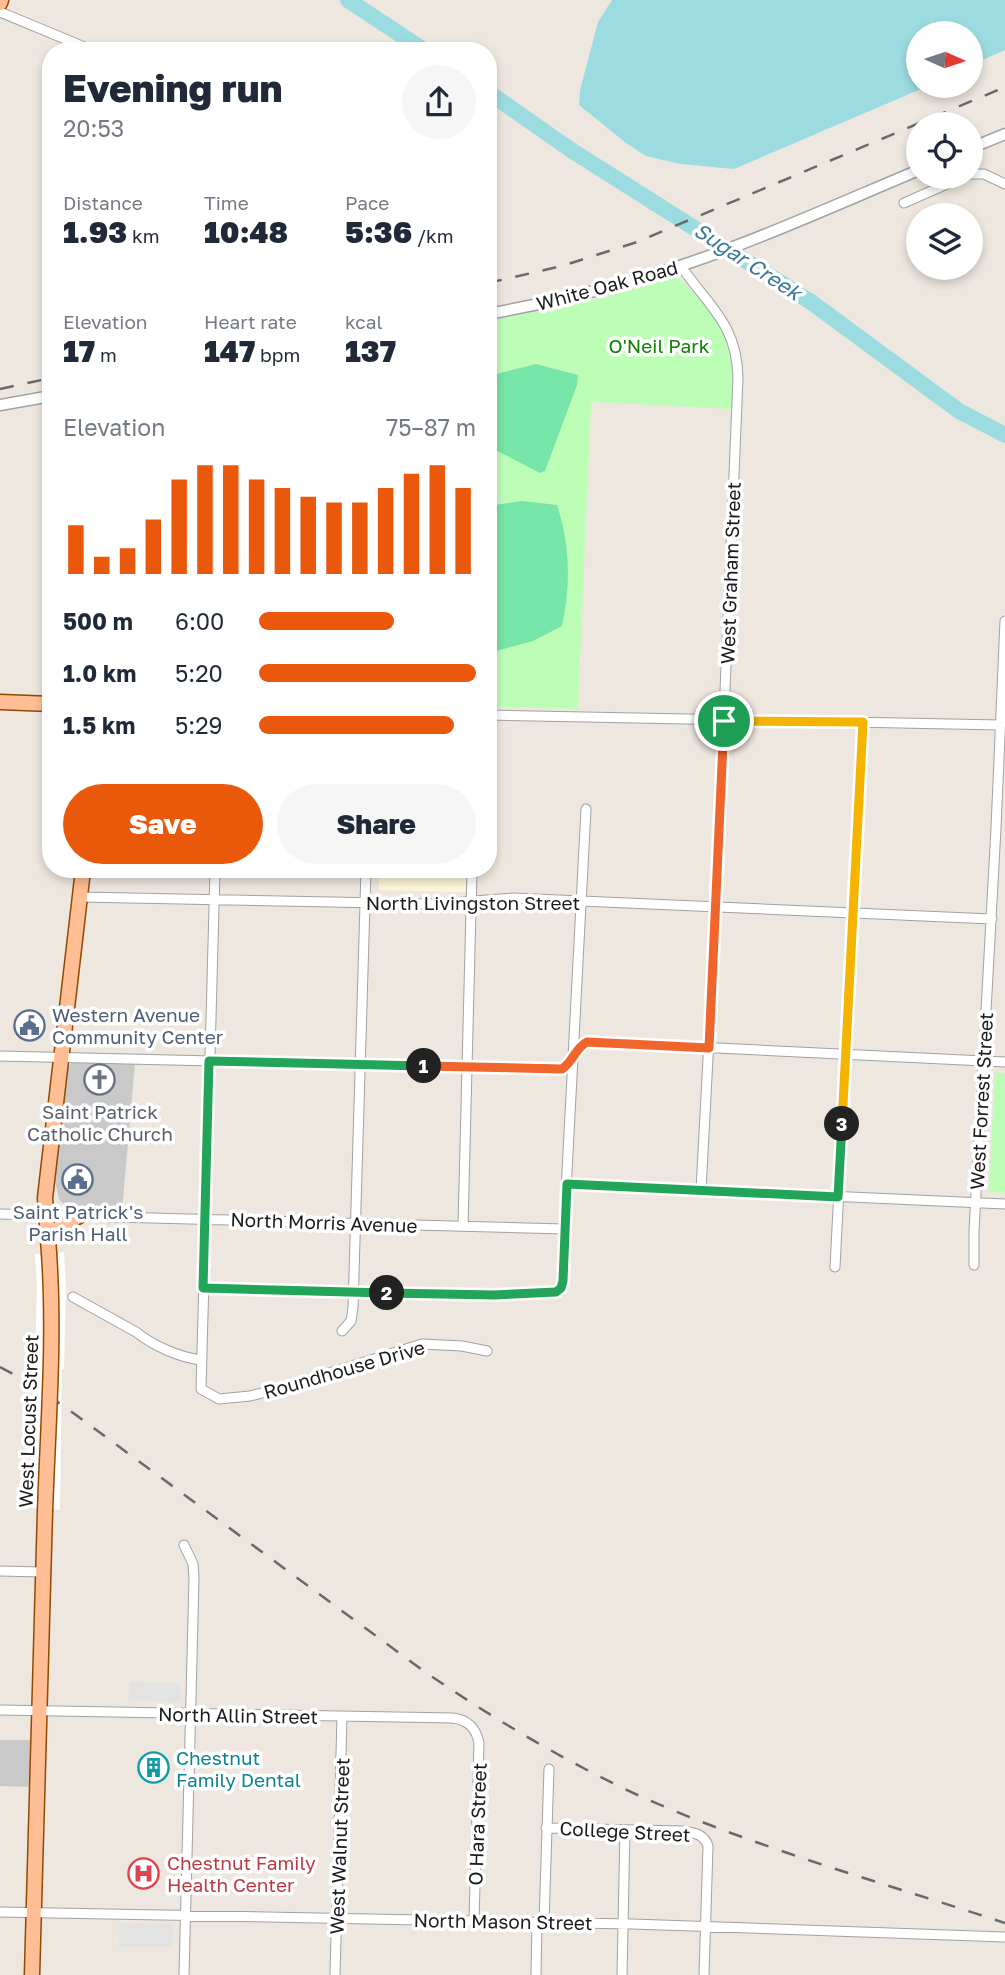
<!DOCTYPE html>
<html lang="en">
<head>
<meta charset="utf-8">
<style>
	:root { --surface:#fff; --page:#f6f6f7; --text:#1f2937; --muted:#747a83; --accent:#ea580c }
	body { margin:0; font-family:"Golos Text",sans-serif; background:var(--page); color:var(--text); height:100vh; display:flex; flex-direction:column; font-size:26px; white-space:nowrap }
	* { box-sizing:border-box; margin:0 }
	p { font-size:23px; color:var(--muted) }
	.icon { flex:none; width:38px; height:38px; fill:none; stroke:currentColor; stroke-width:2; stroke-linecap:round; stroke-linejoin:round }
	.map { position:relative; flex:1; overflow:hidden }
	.side { position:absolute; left:42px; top:42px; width:455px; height:836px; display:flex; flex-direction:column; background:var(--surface); border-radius:28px; box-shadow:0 4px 10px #0003 }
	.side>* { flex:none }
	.needle { width:46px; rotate:93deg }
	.controls { position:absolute; left:906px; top:21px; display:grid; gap:14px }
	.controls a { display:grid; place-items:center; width:77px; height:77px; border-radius:50%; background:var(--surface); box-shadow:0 4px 10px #0003; font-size:35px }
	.pin { position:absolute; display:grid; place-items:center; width:60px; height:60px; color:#fff; margin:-30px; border:4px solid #fff; border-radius:50%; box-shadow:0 2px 7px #0007 }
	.km { position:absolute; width:35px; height:35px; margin:-18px; border-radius:50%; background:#222; color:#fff; font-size:19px; line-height:35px; text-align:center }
	.round { display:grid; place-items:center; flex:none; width:74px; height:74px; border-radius:37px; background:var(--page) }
	.summary { display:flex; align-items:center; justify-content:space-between; height:119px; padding:0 21px }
	h1 { font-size:38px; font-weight:800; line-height:52px }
	.stats { display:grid; grid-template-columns:repeat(3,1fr); gap:10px; height:119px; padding:7px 21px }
	.stats div { display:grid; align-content:center }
	.stats b { font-size:30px; font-weight:800 }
	.stats small { font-size:19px; font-weight:400 }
	.stats p { font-size:19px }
	.chart { height:196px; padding:14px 21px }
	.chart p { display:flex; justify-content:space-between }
	.chart svg { width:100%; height:126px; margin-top:7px; stroke:var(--accent); stroke-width:6 }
	.button { display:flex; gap:14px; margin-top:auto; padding:14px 21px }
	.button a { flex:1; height:80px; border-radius:42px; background:var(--accent); color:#fff; font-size:28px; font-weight:800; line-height:80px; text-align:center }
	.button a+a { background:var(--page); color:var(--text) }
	ul { padding:0 21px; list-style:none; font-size:23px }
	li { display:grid; grid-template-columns:112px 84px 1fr; align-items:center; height:52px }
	li i { height:18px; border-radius:9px; background:var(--accent) }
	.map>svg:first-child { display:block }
	.education { fill:#fff8d7 }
	.religious { fill:#c9c9c9 }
	.park { fill:#bdfeb7 }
	.pitch { fill:#76e5a7 }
	.parking { fill:#e3e3e3 }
	.water { fill:#9cdce0 }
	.pier { fill:#fff }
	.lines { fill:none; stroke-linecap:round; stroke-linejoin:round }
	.river { stroke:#9cdce0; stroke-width:16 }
	.minor-casing { stroke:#a2a2a2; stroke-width:11 }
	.tertiary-casing { stroke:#a2a2a2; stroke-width:13 }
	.primary-casing { stroke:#924900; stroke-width:17 }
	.minor { stroke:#fff; stroke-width:9 }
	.tertiary { stroke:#fff; stroke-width:10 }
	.primary { stroke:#ffbe93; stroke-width:14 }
	.rail { stroke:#696969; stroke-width:2.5; stroke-dasharray:14 14; stroke-linecap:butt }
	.primary-bridge-casing { stroke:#924900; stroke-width:17; stroke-linecap:butt }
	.primary-bridge { stroke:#ffbe93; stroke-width:14 }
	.split-1-casing { stroke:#fff; stroke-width:14 }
	.split-2-casing { stroke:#fff; stroke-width:14 }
	.split-3-casing { stroke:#fff; stroke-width:14 }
	.split-4-casing { stroke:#fff; stroke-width:14 }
	.split-1 { stroke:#f0652b; stroke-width:9 }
	.split-2 { stroke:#22a559; stroke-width:9 }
	.split-3 { stroke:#22a559; stroke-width:9 }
	.split-4 { stroke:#f5b400; stroke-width:9 }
	.labels { text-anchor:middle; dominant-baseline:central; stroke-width:7; stroke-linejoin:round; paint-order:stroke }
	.street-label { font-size:19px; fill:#1b1b1b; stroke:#fff }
	.park-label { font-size:19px; fill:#0d8002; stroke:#fff }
	.service-label { font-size:19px; fill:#4e5e75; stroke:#fff; text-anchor:start }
	.worship-label { font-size:19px; fill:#5b616d; stroke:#fff }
	.culture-label { font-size:19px; fill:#0d838f; stroke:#fff; text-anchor:start }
	.health-label { font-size:19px; fill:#be3a42; stroke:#fff; text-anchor:start }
	.water-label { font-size:21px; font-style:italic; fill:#3a7a99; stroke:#fff }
</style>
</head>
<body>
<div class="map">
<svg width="1005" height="1975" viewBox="0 0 1005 1975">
	<rect width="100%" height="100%" fill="#eee7df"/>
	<!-- education -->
	<path class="education" d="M379 870H468L467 892 379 890Z"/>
	<!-- religious -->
	<path class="religious" d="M74 1062 135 1063 122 1211 73 1210 65 1206 59 1199 55 1181 67 1070 70 1064Z
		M0 1740H32V1787L0 1786Z"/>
	<!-- park -->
	<path class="park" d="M675 277 682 280C699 299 719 318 728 342 736 362 733 388 733 409L591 402 578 709 488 707V321L588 302Z
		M995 1072 1005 1073V1193L989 1192Z"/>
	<!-- pitch -->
	<path class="pitch" d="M536 364 578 375 577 385 545 471 540 473 488 446V379L500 373Z
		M522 501 557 505C570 544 571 586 562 626L533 641 488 653V506Z"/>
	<!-- parking -->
	<path class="parking" d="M129 1682 180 1683V1702L129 1700Z
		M120 1923 173 1924 172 1947H119Z"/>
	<!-- water -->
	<path class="water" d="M612 0H1005V50L971 65V33H919V86H928L734 169 680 164 646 156 626 143 579 105 580 90 598 22Z"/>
	<!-- pier -->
	<path class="pier" d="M64 1252 66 1288 64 1369H62L60 1510 31 1508 37 1288 35 1254Z"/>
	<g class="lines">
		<!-- river -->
		<path class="river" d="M348 0 425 51
			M488 92 571 150 811 302 959 411 1005 435"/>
		<defs>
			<path id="minor" d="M0 12 94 51
				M971 174H984L1005 184
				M904 203 963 177
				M681 266C709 307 737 324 738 378L716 907 701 1190
				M488 715 1001 725
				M215 870 201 1389 219 1399 250 1396 278 1389 422 1344 462 1346 487 1351
				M79 897 434 904 513 898 992 919
				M0 1056 553 1069C578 1069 570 1042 595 1042L1005 1062
				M567 1184 1005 1204
				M0 1214 564 1229
				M463 1226 472 870
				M974 1265V1231L996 828 1005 621
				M835 1267 863 722
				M203 1288 495 1295 554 1293 561 1288 564 1277V1229L586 809
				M73 1297 136 1332C154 1346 178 1357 201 1360
				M342 1331 351 1321 353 1308 366 870
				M184 1545 193 1564 194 1578 184 1975
				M0 1571 43 1572
				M0 1710 453 1718C468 1720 476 1728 479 1743L474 1921
				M546 1828 683 1831C695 1833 704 1834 708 1846L704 1975
				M0 1912 632 1924 1005 1937
				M544 1922 549 1769
				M335 1975 342 1717
				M536 1975 537 1922
				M622 1975 625 1830"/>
			<path id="tertiary" d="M971 148 1005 134
				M488 314C553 302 618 287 680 266 761 239 840 203 919 170
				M0 405 51 396"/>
			<path id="primary" d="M0 3 1 0
				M0 702 51 704
				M48 1239 61 1226 79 1216
				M49 1253 45 1198 83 870
				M32 1975 45 1511"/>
		</defs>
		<!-- minor casing -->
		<use href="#minor" class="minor-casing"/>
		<!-- tertiary casing -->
		<use href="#tertiary" class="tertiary-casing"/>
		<!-- primary casing -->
		<use href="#primary" class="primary-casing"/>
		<!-- minor -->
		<use href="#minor" class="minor"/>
		<!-- tertiary -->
		<use href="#tertiary" class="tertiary"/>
		<!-- primary -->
		<use href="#primary" class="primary"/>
		<!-- rail -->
		<path class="rail" d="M488 283 562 266 637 242 1005 87
			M0 389 51 378
			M0 1367 32 1384 76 1415 425 1672C494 1719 566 1762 642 1797 759 1849 884 1883 1005 1923"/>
		<defs>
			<path id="primary-bridge" d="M45 1511C48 1425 55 1339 49 1253"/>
		</defs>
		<!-- primary-bridge casing -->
		<use href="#primary-bridge" class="primary-bridge-casing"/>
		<!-- primary-bridge -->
		<use href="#primary-bridge" class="primary-bridge"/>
	</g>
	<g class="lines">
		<defs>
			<path id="split-1" d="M424 1066 562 1069C573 1062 575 1048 587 1042L709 1048 724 721"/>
			<path id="split-2" d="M387 1293 203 1288 209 1061 424 1066"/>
			<path id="split-3" d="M387 1293 495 1295 556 1292 561 1288 563 1281 567 1184 838 1197 842 1124"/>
			<path id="split-4" d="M724 721 863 722 842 1124"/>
		</defs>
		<!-- split-1 casing -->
		<use href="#split-1" class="split-1-casing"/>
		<!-- split-2 casing -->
		<use href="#split-2" class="split-2-casing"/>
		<!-- split-3 casing -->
		<use href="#split-3" class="split-3-casing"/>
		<!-- split-4 casing -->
		<use href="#split-4" class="split-4-casing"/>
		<!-- split-1 -->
		<use href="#split-1" class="split-1"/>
		<!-- split-2 -->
		<use href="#split-2" class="split-2"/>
		<!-- split-3 -->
		<use href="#split-3" class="split-3"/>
		<!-- split-4 -->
		<use href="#split-4" class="split-4"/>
	</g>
	<!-- icons -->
	<defs>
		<symbol id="civic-ring" viewBox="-11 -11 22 22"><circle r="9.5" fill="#fff" stroke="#5c6f8a" stroke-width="1.5"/><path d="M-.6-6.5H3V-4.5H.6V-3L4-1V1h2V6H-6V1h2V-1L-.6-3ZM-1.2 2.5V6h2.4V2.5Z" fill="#5c6f8a"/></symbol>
		<symbol id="church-ring" viewBox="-11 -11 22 22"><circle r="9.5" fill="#fff" stroke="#6b7280" stroke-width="1.5"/><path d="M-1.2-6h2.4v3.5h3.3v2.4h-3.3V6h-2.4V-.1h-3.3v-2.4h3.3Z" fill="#6b7280"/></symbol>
		<symbol id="building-ring" viewBox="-11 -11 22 22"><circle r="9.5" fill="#fff" stroke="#0f9aa8" stroke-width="1.5"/><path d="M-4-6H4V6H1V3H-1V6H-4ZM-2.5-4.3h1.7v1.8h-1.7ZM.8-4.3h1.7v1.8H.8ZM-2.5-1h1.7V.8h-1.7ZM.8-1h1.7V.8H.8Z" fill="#0f9aa8"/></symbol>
		<symbol id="hospital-ring" viewBox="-11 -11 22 22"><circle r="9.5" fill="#fff" stroke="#e0444e" stroke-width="1.5"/><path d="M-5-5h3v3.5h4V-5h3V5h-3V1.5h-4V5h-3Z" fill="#e0444e"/></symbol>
	</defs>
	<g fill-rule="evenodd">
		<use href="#civic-ring" x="12" y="1008" width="35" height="35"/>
		<use href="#church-ring" x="82" y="1062" width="35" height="35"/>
		<use href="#civic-ring" x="60" y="1162" width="35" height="35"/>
		<use href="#building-ring" x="136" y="1750" width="35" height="35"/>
		<use href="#hospital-ring" x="126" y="1856" width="35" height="35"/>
	</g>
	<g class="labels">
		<!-- street labels -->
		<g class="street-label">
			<text transform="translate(607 285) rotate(-15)">White Oak Road</text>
			<text transform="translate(730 573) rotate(-88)">West Graham Street</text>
			<text x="473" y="902">North Livingston Street</text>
			<text transform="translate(981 1101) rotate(-87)">West Forrest Street</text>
			<text transform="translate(324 1222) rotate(2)">North Morris Avenue</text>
			<text transform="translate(344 1369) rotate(-16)">Roundhouse Drive</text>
			<text transform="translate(28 1421) rotate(-88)">West Locust Street</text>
			<text transform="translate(238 1715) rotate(1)">North Allin Street</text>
			<text transform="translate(477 1824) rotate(-88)">O Hara Street</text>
			<text transform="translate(625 1831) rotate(3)">College Street</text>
			<text transform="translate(339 1846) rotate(-88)">West Walnut Street</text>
			<text transform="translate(503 1921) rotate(1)">North Mason Street</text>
		</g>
		<!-- park labels -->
		<g class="park-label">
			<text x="659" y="345">O'Neil Park</text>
		</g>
		<!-- service labels -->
		<g class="service-label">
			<text x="52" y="1014">Western Avenue<tspan x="52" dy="22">Community Center</tspan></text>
			<text x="78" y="1211" text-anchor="middle">Saint Patrick's<tspan x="78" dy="22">Parish Hall</tspan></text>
		</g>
		<!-- worship labels -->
		<g class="worship-label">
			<text x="100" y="1111">Saint Patrick<tspan x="100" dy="22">Catholic Church</tspan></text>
		</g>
		<!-- culture labels -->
		<g class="culture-label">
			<text x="176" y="1757">Chestnut<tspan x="176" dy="22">Family Dental</tspan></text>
		</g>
		<!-- health labels -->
		<g class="health-label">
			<text x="167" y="1862">Chestnut Family<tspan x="167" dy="22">Health Center</tspan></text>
		</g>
		<!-- water labels -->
		<g class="water-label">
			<text transform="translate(748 261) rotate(33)">Sugar Creek</text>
		</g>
	</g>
</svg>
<div class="controls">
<a><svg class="needle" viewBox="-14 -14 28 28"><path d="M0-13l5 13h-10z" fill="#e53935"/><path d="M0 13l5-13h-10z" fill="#747a83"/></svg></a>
<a><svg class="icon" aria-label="locate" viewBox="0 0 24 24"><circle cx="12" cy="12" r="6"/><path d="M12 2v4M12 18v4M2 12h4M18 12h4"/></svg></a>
<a><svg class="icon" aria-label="layers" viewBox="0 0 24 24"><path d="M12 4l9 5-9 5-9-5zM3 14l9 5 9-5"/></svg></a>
</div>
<div class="pin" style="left:724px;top:721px;background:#1e9e55"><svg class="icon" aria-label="arrive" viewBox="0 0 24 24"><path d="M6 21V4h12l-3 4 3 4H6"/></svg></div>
<b class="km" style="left:424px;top:1066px">1</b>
<b class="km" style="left:387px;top:1293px">2</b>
<b class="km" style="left:842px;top:1124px">3</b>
<section class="side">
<div class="summary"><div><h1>Evening run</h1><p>20:53</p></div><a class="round"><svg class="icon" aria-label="share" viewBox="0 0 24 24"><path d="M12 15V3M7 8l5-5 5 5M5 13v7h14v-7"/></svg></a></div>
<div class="stats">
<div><p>Distance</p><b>1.93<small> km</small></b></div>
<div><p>Time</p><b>10:48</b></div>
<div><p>Pace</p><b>5:36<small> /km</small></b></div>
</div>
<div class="stats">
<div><p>Elevation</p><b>17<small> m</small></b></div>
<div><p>Heart rate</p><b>147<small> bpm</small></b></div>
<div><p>kcal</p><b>137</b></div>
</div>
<div class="chart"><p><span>Elevation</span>75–87 m</p>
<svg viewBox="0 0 160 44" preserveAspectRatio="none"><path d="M5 44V27M15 44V38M25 44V35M35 44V25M45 44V11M55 44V6M65 44V6M75 44V11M85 44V14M95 44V17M105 44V19M115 44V19M125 44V14M135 44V9M145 44V6M155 44V14"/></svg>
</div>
<ul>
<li><b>500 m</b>6:00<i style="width:62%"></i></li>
<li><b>1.0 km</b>5:20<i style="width:100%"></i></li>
<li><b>1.5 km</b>5:29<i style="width:90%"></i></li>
</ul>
<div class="button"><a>Save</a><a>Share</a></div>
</section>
</div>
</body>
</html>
